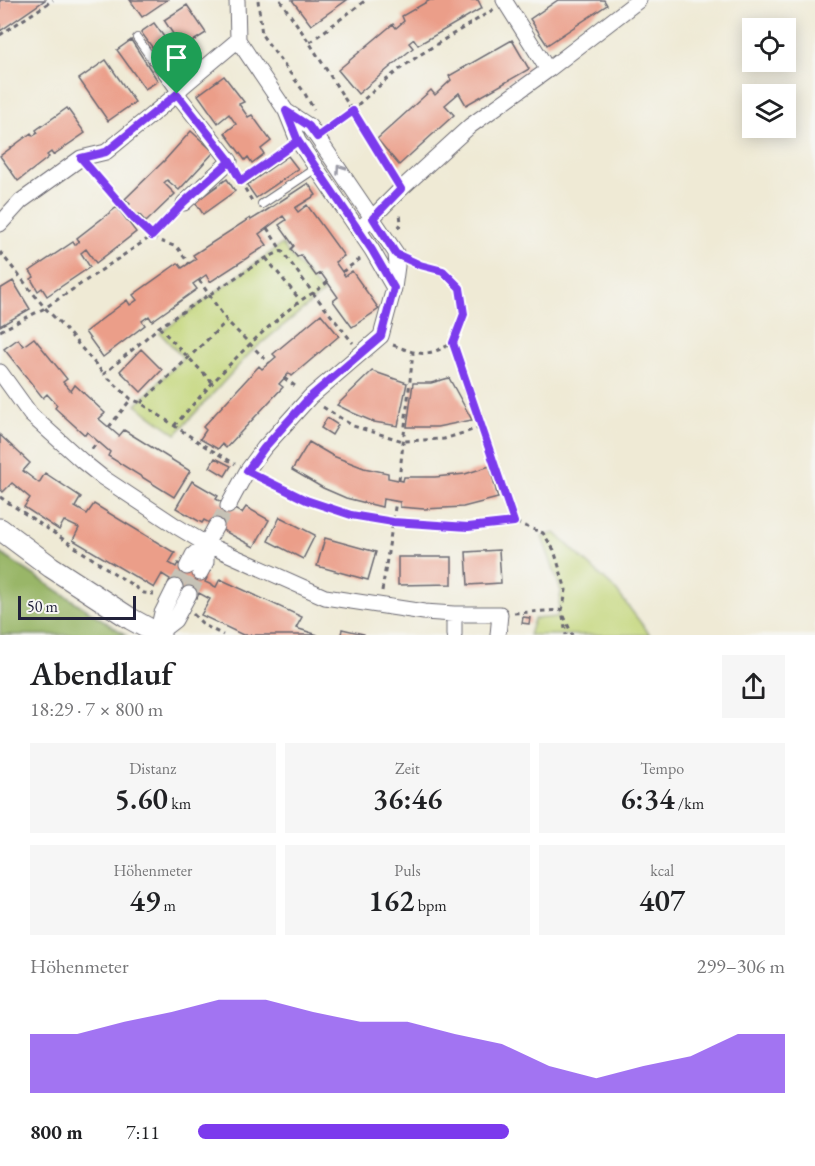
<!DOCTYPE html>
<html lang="de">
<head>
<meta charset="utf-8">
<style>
	:root { --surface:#fff; --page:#f6f6f6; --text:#202124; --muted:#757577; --accent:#7c3aed }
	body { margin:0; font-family:"EB Garamond",serif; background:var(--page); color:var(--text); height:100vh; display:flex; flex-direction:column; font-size:22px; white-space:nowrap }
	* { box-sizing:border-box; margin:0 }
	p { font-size:20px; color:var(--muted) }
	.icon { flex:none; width:33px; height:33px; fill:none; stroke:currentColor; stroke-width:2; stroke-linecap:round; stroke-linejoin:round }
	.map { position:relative; height:635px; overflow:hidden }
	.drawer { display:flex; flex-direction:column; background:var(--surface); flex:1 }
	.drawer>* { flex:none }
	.fabs { position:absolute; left:742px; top:18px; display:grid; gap:12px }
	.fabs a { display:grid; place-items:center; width:54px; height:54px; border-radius:0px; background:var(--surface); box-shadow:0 3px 15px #0003; font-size:30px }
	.scale { position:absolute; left:18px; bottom:15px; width:118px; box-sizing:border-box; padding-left:6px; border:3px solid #22223b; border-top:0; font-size:16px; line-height:21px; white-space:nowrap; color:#22223b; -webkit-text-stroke:4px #f6f6f2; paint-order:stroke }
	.pin { position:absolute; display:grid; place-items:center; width:51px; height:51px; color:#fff; margin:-62px -26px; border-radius:50% 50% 50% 0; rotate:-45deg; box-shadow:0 0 6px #0007 }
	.pin .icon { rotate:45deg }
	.round { display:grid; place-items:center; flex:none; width:63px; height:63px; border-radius:0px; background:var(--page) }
	.head { display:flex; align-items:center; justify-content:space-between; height:102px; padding:0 30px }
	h1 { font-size:33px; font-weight:600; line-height:45px }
	.stats { display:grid; grid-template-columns:repeat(3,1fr); gap:9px; height:102px; padding:6px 30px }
	.stats div { display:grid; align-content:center; border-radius:0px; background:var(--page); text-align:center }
	.stats b { font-size:30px; font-weight:600 }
	.stats small { font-size:16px; font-weight:400 }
	.stats p { font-size:16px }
	.chart { height:168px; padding:12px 30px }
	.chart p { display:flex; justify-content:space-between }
	.chart svg { width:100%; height:108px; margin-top:6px; fill:var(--accent); opacity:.7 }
	ul { padding:0 30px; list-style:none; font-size:20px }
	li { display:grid; grid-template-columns:96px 72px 1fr; align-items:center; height:45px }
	li i { height:15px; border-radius:8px; background:var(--accent) }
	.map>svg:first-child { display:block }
	.green { fill:#c2d578; stroke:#727c5a; stroke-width:1.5 }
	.forest { fill:#99b668; stroke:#5e6c52; stroke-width:1.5 }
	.building { fill:#eb9e89 }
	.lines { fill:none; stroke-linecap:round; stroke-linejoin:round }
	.minor-tunnel { stroke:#c6c2b6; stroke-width:15; stroke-dasharray:15 8; stroke-linecap:butt }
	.service-casing { stroke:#6a6871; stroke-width:10 }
	.minor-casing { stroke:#6a6871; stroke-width:17 }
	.secondary-casing { stroke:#6a6871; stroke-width:23 }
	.path { stroke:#6a6871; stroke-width:3; stroke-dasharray:4.5 4.5; stroke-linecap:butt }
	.service { stroke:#fff; stroke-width:8 }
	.minor { stroke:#fff; stroke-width:15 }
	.secondary { stroke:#fff; stroke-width:21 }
	.oneway { stroke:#9c9ca7 }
	.route-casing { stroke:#fff; stroke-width:12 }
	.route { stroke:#7c3aed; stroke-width:8 }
</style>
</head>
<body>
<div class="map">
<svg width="815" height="635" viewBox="0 0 815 635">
	<rect width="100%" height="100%" fill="#f6f6f2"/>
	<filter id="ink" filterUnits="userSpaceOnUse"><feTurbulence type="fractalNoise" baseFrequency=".0167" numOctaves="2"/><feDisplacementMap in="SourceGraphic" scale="12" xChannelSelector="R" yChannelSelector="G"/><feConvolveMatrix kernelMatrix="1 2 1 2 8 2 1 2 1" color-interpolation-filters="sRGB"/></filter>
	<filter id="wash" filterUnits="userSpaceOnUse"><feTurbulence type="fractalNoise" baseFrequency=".008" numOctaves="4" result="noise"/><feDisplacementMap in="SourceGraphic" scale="24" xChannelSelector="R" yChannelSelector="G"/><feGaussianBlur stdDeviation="1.35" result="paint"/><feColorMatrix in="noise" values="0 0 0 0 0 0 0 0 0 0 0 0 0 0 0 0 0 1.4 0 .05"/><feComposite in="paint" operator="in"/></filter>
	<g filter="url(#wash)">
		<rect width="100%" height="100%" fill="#efead5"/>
		<!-- green -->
		<path class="green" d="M282 244 291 256 323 293 251 352 176 434 136 405 183 358 160 333Z
			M555 533 616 590 650 635H529L534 619 557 617 561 591 542 537Z"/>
		<!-- forest -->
		<path class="forest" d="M0 553 126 635H0Z"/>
		<g id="blocks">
			<!-- building -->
			<path class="building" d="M0 0H45L0 31Z
				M130 0H167L142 17Z
				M292 0H347L311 25Z
				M430 0H478L482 8 418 45 414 39 409 43 413 48 358 94 338 70 393 24 396 28 404 21 402 16Z
				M558 0H604L607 5 547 45 530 19Z
				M187 5 206 33 182 48 164 20Z
				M154 23 180 59 168 69 141 32Z
				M131 40 158 81 145 89 117 50Z
				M512 40 529 69 466 105 459 93 445 105 454 115 399 165 377 139 431 90 435 95 451 80 449 76Z
				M106 60 135 102 108 121 79 79Z
				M224 76 244 102 239 104 248 117 252 115 271 141 261 149 264 154 252 163 248 157 245 160 225 133 236 124 229 114 218 123 198 95Z
				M67 108 85 133 53 155 51 152 47 155 49 157 18 181 0 156 31 133 33 136 38 133 36 130Z
				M191 131 214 152 179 190 167 180 164 183 175 194 146 222 139 214 136 217 127 207 130 204 125 199 165 160Z
				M288 156 298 169 256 198 247 185Z
				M227 179 235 191 203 214 195 202Z
				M308 183 316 195 295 208 298 212 307 205 344 256 335 262 345 276 352 271 379 309 352 327 333 301 338 297 321 273 316 276 301 255 297 257 291 249 294 246 279 225 286 220 283 216 259 234 267 245 210 282 206 275 193 284 197 289 152 321 149 316 142 321 145 325 103 357 85 332 127 300 130 305 137 300 133 295 178 263 182 268 196 259 193 255 250 218 251 220 264 212Z
				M117 207 136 232 96 263 86 249 81 253 90 267 47 296 42 288 38 291 31 279 34 277 30 271 73 242 75 245 79 241 77 238Z
				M13 281 30 309 0 326V289Z
				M321 314 339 336 292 376 289 373 279 384 283 387 226 448 222 444 218 449 200 439 206 430 203 427 259 366 262 369 276 357 273 354Z
				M34 338 67 379 63 382 71 391 75 385 105 413 99 419 119 436 124 430 190 471 174 497 108 456 110 452 87 432 85 435 55 408 57 405 47 394 43 398 4 349 18 339 23 346Z
				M141 349 162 370 141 392 120 371Z
				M372 371 407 383 398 426 374 422 353 413 337 405Z
				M449 378 472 420 437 427H407L413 383H431Z
				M327 418 338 425 332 435 321 428Z
				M0 435 30 463 23 471 39 483 45 473 81 497 75 507 87 514 94 504 175 553 169 563 176 567 178 563 200 573 207 578 205 582 216 587 220 579 302 617 296 628 318 635H243L201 615 210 599 199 593 197 598 168 584 170 579 162 574 154 588 73 540 79 528 64 521 59 530 24 507 30 498 12 483 3 492 0 489Z
				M309 442 333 456 364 468 388 473V478L403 481 404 477H435L465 474 490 466 498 498 463 507 424 509 400 507V502L383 499 382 507 346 498 323 488 292 470Z
				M215 458 231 466 225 476 210 467Z
				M192 481 218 496 216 499 228 506 242 513 246 507 269 520 254 547 204 520 202 523 176 508Z
				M280 517 315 535 303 559 268 541Z
				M325 538 376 552 368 580 317 566Z
				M499 550 501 583 468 585 466 552Z
				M398 557H452V584L398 585Z
				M523 617 530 618 529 624 522 623Z
				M342 629 364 634V635H341Z"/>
		</g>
	</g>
	<g filter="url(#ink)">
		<use href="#blocks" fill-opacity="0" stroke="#6a6871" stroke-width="1.5"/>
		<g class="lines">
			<!-- minor-tunnel -->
			<path class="minor-tunnel" d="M216 526 228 506
				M175 587 187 567
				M189 594 200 573"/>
			<defs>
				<path id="service" d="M137 38 177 94
					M262 204 316 168"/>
				<path id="minor" d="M237 0 238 40 286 111 298 141 372 250 394 288
					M504 0 548 70
					M177 94 230 161 184 203
					M0 224 21 201 81 158 106 152 177 94 182 87 238 40
					M358 230 373 217 401 189 470 126 548 70 639 0
					M0 372 31 415 82 461 102 477 176 526 206 544 325 597 424 612 454 614H500L498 635
					M228 506 247 471 264 448 310 397 381 336 394 288 397 266 396 253 317 137 309 126 286 111
					M187 567 193 555 206 544 216 526
					M200 573 206 562V544
					M454 614V635
					M157 634 175 620 189 594
					M157 634 162 613 175 587"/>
				<path id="secondary" d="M0 529 51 567 131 619 160 635"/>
			</defs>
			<!-- service casing -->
			<use href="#service" class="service-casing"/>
			<!-- minor casing -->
			<use href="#minor" class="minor-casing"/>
			<!-- secondary casing -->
			<use href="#secondary" class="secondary-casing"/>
			<!-- path -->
			<path class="path" d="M258 0 262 35 304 92 314 110
				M280 0 309 42 394 177
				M0 35 53 0
				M310 42 366 0
				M330 128C355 109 378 85 404 66 433 45 464 28 494 9
				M92 171 133 218 157 240 177 247 189 264
				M236 173 252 201
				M241 181 287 149
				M267 228 282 251
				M398 228 401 224 400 212
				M0 252 45 308 60 323 104 374
				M266 258 300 300
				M411 261 420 265 443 271 460 288 464 314 453 343 514 522 543 533 554 550 566 590 564 602 562 610 566 635
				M342 272 360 259
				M199 280 227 321 269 363
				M328 282 313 293 353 343
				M159 327 212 382
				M0 331 45 308 152 236 174 213
				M393 345C422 356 425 357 453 343
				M284 378 298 388
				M141 403 227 321
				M323 407 353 426 403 441 444 439 482 427
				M174 426C206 390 236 355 272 324 286 312 298 301 313 293L282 251 266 258 159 327 104 374 131 399 141 403 203 445 235 464
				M109 427 131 399
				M92 449 98 441
				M259 477 306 500 351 515 393 522 468 527 514 522
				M399 480 413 353
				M0 497 144 593 154 594
				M382 591 396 501
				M514 613 562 610
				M193 614 204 625 223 635
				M564 616 572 635"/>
			<!-- service -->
			<use href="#service" class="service"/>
			<!-- minor -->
			<use href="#minor" class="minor"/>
			<!-- secondary -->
			<use href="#secondary" class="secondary"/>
		</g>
		<!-- one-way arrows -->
		<defs><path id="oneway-chevron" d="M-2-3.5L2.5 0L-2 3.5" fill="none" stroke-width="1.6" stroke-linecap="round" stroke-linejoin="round" transform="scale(1.5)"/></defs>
		<use class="oneway" href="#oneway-chevron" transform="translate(340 169) rotate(-125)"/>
	</g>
	<g class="lines" filter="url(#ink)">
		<defs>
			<path id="route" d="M177 94 106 152 81 158 133 218 152 236 184 202 230 161 241 181 298 141 372 250 394 288 381 336 310 397 264 448 247 471 306 500 351 515 393 522 468 527 514 522 453 343 464 314 460 288 443 271 420 265 396 254 373 218 401 189 353 111 317 137 309 126 286 111 298 141 241 181 230 161 177 94"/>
		</defs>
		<!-- route casing -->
		<use href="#route" class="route-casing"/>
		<!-- route -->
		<use href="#route" class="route"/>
	</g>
</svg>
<div class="fabs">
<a><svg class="icon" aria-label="locate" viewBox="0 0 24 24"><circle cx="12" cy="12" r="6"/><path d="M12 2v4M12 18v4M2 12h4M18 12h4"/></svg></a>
<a><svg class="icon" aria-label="layers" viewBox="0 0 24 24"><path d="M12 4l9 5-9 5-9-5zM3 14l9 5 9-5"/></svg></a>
</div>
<div class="scale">50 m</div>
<div class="pin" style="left:177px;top:94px;background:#1e9e55"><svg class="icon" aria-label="arrive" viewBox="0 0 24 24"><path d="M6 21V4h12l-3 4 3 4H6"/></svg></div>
</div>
<section class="drawer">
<div class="head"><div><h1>Abendlauf</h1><p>18:29 · 7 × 800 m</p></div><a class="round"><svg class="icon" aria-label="share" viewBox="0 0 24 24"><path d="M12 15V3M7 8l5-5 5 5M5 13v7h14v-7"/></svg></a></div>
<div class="stats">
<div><p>Distanz</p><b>5.60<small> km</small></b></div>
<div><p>Zeit</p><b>36:46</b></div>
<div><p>Tempo</p><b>6:34<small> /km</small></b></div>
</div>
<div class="stats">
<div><p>Höhenmeter</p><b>49<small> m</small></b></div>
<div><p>Puls</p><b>162<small> bpm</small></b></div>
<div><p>kcal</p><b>407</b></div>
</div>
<div class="chart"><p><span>Höhenmeter</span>299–306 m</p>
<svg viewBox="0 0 160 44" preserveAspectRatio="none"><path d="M0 44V20L10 20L20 15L30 11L40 6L50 6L60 11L70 15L80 15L90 20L100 24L110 33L120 38L130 33L140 29L150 20L160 20V44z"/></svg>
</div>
<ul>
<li><b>800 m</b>7:11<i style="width:53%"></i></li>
</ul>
</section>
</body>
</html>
